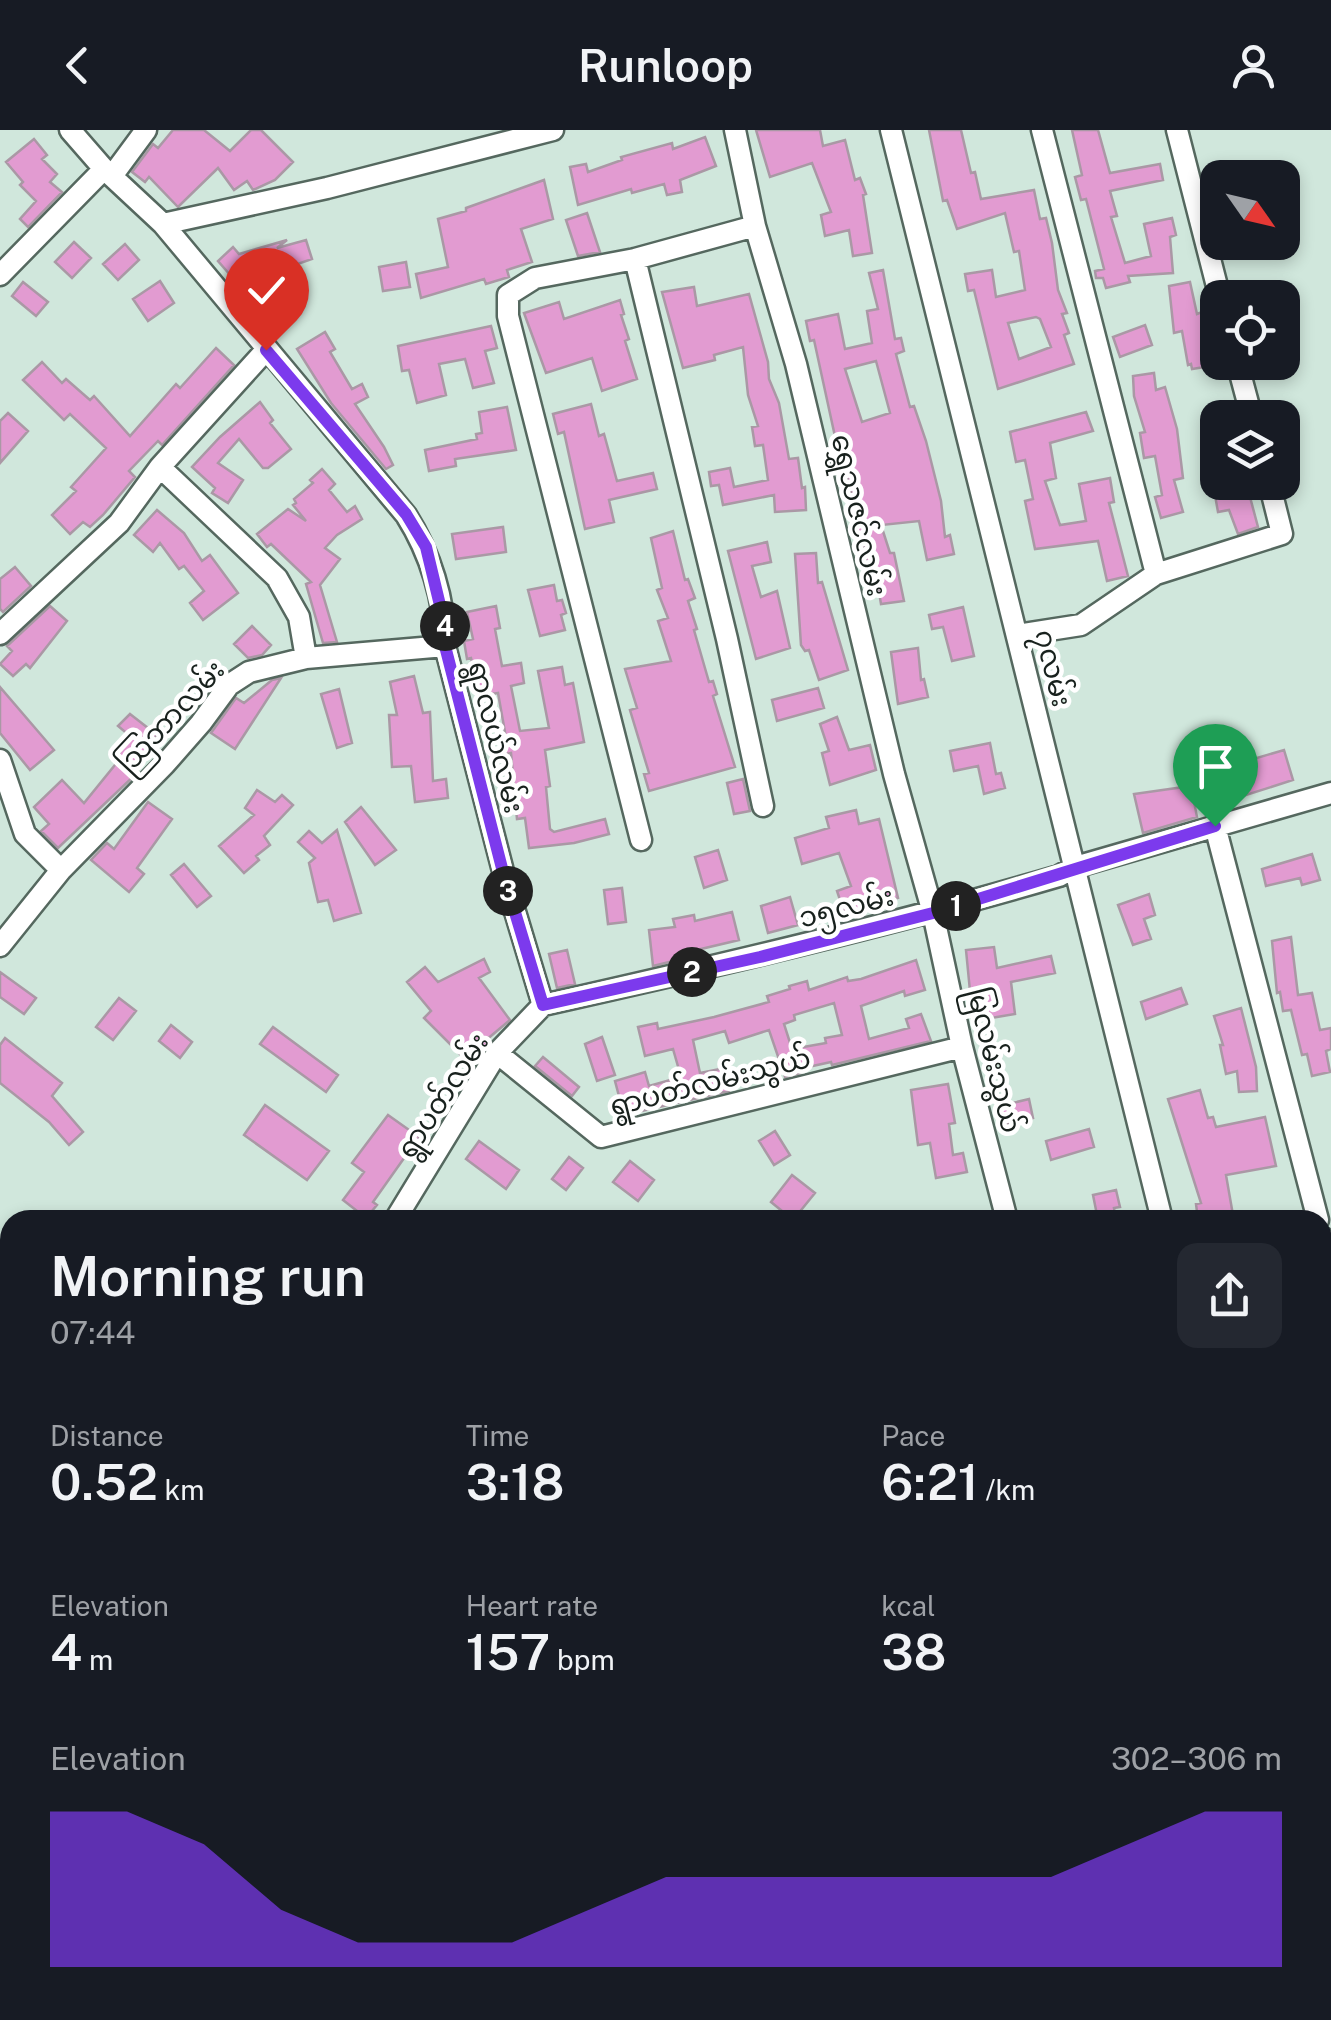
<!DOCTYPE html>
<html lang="en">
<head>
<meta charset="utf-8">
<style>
	:root { --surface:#171b24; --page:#242831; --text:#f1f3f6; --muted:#9ea1a6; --accent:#7c3aed }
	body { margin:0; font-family:"Public Sans","Noto Sans Myanmar",sans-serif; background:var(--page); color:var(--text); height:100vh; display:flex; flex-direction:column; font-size:38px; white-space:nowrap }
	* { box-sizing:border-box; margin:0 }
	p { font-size:32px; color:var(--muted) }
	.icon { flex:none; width:55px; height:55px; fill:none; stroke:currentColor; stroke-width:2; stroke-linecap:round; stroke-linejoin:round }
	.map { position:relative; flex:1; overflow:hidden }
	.side { position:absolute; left:0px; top:1080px; width:1332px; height:810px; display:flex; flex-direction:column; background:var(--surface); border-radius:30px 30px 0 0; box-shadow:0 5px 15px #0003 }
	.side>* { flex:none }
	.needle { width:65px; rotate:124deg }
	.fabs { position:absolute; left:1200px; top:30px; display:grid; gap:20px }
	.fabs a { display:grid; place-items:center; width:100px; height:100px; border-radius:20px; background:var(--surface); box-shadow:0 5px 15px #0003; font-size:50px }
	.pin { position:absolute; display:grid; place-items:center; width:85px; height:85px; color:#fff; margin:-102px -42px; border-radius:50% 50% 50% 0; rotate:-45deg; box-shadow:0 0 10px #0007 }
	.pin .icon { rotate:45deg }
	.km { position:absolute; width:50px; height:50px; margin:-25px; border-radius:50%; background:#222; color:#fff; font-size:28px; line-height:50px; text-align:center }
	.round { display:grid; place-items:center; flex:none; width:105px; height:105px; border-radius:20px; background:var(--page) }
	.summary { display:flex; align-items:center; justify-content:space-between; height:170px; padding:0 50px }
	h1 { font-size:55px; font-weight:600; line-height:75px }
	.stats { display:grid; grid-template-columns:repeat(3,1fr); gap:15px; height:170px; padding:10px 50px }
	.stats div { display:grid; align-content:center }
	.stats b { font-size:50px; font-weight:600 }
	.stats small { font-size:28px; font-weight:400 }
	.stats p { font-size:28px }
	.chart { height:280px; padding:20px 50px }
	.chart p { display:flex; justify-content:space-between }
	.chart svg { width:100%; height:180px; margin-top:10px; fill:var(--accent); opacity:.7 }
	header { display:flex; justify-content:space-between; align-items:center; height:130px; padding:0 50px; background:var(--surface); font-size:45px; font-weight:600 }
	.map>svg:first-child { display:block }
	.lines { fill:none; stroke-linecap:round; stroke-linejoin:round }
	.stream { stroke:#4c9376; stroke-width:5 }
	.building { fill:#e29bd1; stroke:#aa98a5; stroke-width:2.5; fill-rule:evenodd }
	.minor-casing { stroke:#55685f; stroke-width:25 }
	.minor { stroke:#fff; stroke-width:20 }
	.route-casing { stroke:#fff; stroke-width:20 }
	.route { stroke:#7c3aed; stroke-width:12 }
	.labels { text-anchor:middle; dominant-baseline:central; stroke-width:9; stroke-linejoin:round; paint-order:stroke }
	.street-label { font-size:28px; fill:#18211d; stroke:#fff }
</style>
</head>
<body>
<header><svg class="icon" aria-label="back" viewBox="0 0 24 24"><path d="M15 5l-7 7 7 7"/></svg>Runloop<svg class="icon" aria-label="person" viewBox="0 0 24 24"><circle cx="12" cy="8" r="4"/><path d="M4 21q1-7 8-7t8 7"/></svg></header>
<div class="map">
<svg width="1331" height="1890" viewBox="0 0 1331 1890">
	<rect width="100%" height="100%" fill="#d0e7dc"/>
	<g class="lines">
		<!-- stream -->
		<path class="stream" d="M1322 1321 1331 1318"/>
	</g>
	<!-- building -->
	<path class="building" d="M173 0H204L230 21 251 0H261L293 32 275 50 253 60 247 51 234 60 218 38 178 77 149 47 145 52 132 42 153 14 158 18Z
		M756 0H820L823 16 845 10 855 50 860 48 866 64 863 65 872 123 853 126 849 100 825 106 821 85 831 82 812 33 770 47Z
		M929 0H961L971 43 975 42 981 69 1034 60 1040 89 1046 88 1052 113 1058 160 1067 183 1062 184 1069 203 1064 205 1074 234 998 259 974 160 968 161 965 144 992 140 996 167 1025 160 1019 121 1014 122 1005 83 957 99 947 70 943 71ZM1036 187 1040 189 1051 217 1019 229 1008 193Z
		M1072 0H1098L1110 43 1160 34 1163 50 1110 61 1117 86 1111 87 1125 133 1151 126 1144 94 1172 88 1176 105 1170 107 1173 143 1128 146 1130 152 1106 158 1103 148H1096L1095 141 1104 139 1086 69 1081 70 1075 47 1082 45Z
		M705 7 716 36 680 50 682 62 667 65 664 54 632 63 631 59 578 75 570 37 586 34 588 42 622 30 621 27 672 13 673 19Z
		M34 9 47 25 42 29 57 44 50 52 62 62 28 97 20 89 36 71 20 55 23 52 6 32Z
		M544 50 553 89 521 99 532 132 507 140 509 147 486 154 484 149 421 168 416 144 448 137 438 89 466 81V78Z
		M587 83 600 122 578 126 566 90Z
		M287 110 277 118 306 110 312 129 283 139 289 162 271 169 258 135 238 154 218 131 233 117 239 124Z
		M74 112 91 128 72 148 55 132Z
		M125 114 139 130 118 150 103 134Z
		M406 132 410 157 383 161 379 137Z
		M883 140 895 209 901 208 904 221 896 224 910 277 914 276 926 311 941 371 945 407 950 405 954 424 927 430 919 391 881 395 890 423H894L904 471 881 474 876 444 869 445 864 417 861 418 855 398 859 396 849 352 841 334 814 210 810 211 806 191 838 184 845 219 872 213 867 181 878 179 869 143ZM876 231 890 283 862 292 845 239Z
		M160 151 174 173 148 191 133 169Z
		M23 152 48 172 36 186 12 166Z
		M1190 152 1197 184 1202 182 1211 236 1192 239 1191 234 1188 235 1182 201 1174 203 1169 156Z
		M694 157 697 176 749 164 768 232 769 249 779 273 789 329 798 328 802 358 805 357 806 380 775 382 774 365 723 375 719 355 711 356 709 342 730 338 734 357 768 350 763 315 755 316 752 297 758 296 748 265 743 217 714 225 715 230 683 238 662 162Z
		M620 170 624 184 621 185 629 209 625 211 637 249 602 261 592 228 546 243 524 183 559 172 564 189Z
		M1145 195 1152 215 1120 227 1113 207Z
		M491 196 497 218 485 221 494 253 473 258 465 229 439 234 446 265 417 273 409 240 402 241 398 216Z
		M325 202 335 219 330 222 352 259 362 254 368 267 355 274 384 317 393 335 386 339 331 273 297 219Z
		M216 218 234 235 162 315 158 311 129 341 135 347 103 385 90 397 83 392 70 404 52 385 76 361 71 357 106 318 70 284 64 290 23 250 42 232 62 253 66 249 90 270 94 266 130 306 176 254 180 258Z
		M1154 243 1156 260 1165 257 1177 299 1183 348 1174 350 1183 382 1161 388 1155 367 1162 365 1155 326 1144 328 1140 303 1145 302 1134 266 1133 246Z
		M260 272 273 290 270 293 291 319 268 338H263L239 309 218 333 243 350 228 373 212 363 215 358 192 337 220 307Z
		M591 274 599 306 604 304 617 351 653 343 657 359 609 370 614 392 585 399 564 302 558 304 553 284Z
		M507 277 516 320 455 329 456 336 429 341 425 320 477 309 476 304 482 303 479 282Z
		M1086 282 1093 301 1050 313 1056 348 1045 351 1060 395 1086 391 1079 354 1110 348 1114 372 1109 373 1128 446 1107 451 1098 411 1035 419 1025 371 1033 369 1025 330 1016 332 1010 302Z
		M8 283 28 301 0 333V291Z
		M322 339 335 354 329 360 347 382 355 376 362 389 337 405 325 418 340 429 320 455 337 512 323 513 306 454 311 452 271 414 267 417 257 404 288 379 306 391 293 375 296 373 294 369 313 353 310 350Z
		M1246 352 1258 397 1238 404 1229 380 1218 382 1213 354Z
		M157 380 184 403 202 431 210 425 238 463 203 490 190 473 204 461 184 436 179 439 160 413 153 422 134 405Z
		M503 397 506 422 456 429 452 404Z
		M673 401 685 450 688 449 695 468 688 471 697 499 694 500 709 552 713 551 717 564 713 566 735 637 649 661 644 644 649 643 630 580 637 578 625 539 671 531 658 491 668 488 657 460 662 458 651 408Z
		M767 412 771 432 752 436 761 467 777 461 790 518 756 529 728 421Z
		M816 423 818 453 822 452 848 540 819 550 809 520 805 521 801 515 795 424Z
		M15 437 31 456 3 482 0 479V449Z
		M554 455 557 471 562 470 566 483 561 485 565 500 540 506 528 460Z
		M50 476 67 491 30 538 26 534 13 546 0 534 12 521 7 516Z
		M496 476 500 498 495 499 502 536 521 533 524 553 511 556 520 601 549 598 538 541 562 537 565 555 573 553 584 612 545 620 550 656 546 657 550 699 554 702 605 689 609 704 574 713 529 718 525 688 517 689 511 623 505 624V602L498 563 480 566 471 528 467 529 464 511 473 509 467 482Z
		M963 477 974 526 952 531 943 497 932 499 929 485Z
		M252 496 271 515 262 525 248 528 234 514Z
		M918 518 921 550 924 549 928 567 898 574 891 522Z
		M414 546 423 583 430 582 433 651 446 649 448 668 415 672 411 636 392 637 389 585H397L390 552Z
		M281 548 235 619 211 603 236 568 244 573 272 550Z
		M0 557 54 620 30 640 0 603Z
		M818 558 824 578 777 591 772 570Z
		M339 559 352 613 337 618 321 564Z
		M130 584 157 605 144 622 133 644 135 645 58 718 41 701 49 694 34 677 62 650 84 673 119 630 116 628 130 606 118 596Z
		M837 587 849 620 870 615 876 640 830 655 822 623 829 621 820 594Z
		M990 613 996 644 1001 643 1005 658 984 664 978 636 954 641 950 621Z
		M1284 620 1293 650 1243 666 1233 635Z
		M743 649 750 681 734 684 727 653Z
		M1191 656 1197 687 1143 703 1134 664Z
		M257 660 275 672 282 665 293 675 264 706 270 715 256 726 259 730 244 743 219 716 254 685 245 678Z
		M148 672 172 689 137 738 144 744 129 762 91 730 107 713 114 719Z
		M361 677 396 720 375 735 345 692Z
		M856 680 859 694 879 689 898 768 863 778 864 782 846 788 837 761 851 756 839 723 802 734 795 708 829 698 826 687Z
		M337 700 361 783 334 791 328 770 318 772 309 733 315 728 298 712 309 701 322 713Z
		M718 720 727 750 704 758 695 727Z
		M1312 724 1320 750 1302 755 1300 748 1266 756 1262 739Z
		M184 734 211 766 197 777 171 745Z
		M622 758 626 792 608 794 604 760Z
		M1149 764 1155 785 1144 789 1151 809 1133 815 1118 775Z
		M790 767 798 795 768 803 761 776Z
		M732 782 739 810 701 819 702 824 653 836 649 800 675 797 673 789 694 785 695 791Z
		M1291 807 1298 865 1312 863 1320 900 1331 898V919L1326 921 1330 942 1312 946 1307 924 1302 925 1291 880 1283 881 1280 862 1277 863 1272 811Z
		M994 817 997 838 1051 826 1055 843 1011 852 1015 884 979 890 975 860 970 861 966 820Z
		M567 820 575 854 557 858 549 824Z
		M484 829 490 842 479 848 510 890 485 911 488 913 471 935 424 888 431 881 407 852 425 837 438 852Z
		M916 830 925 860 905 866 904 861 861 876 869 909 909 898 906 889 921 884 931 911 832 935 831 932 799 939 800 943 785 947 769 900 729 913 725 901 693 910 700 943 725 938 729 961 624 985 615 951 645 942 649 956 681 947 673 919 645 926 638 897 657 893 658 899 714 887 769 872 767 866 790 859 789 856 807 851 809 860 847 847 848 851 861 849ZM834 873 842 905 825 908 826 913 792 919 784 894 795 890 794 885Z
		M0 842 36 868 24 884 0 867Z
		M1181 858 1187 874 1146 889 1141 872Z
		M119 868 136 881 113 910 96 897Z
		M1241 878 1256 937 1257 961 1239 962 1237 941 1226 944 1220 915H1223L1214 886Z
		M171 895 192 912 180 928 159 911Z
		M273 897 338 945 326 962 260 914Z
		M602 907 615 945 597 951 585 914Z
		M5 908 62 953 52 966 83 1002 69 1015 49 992 0 953V915Z
		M543 927 579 957 572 966 535 936Z
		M948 954 955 993 949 994 953 1025 963 1023 967 1042 936 1048 930 1013 918 1015 911 960Z
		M1200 960 1208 988 1213 987 1216 997 1265 987 1276 1036 1226 1045 1233 1085 1203 1090H1198L1196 1074 1201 1073 1168 969Z
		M1029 969 1033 988 1001 995 996 977Z
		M265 975 329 1021 307 1050 244 1005Z
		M388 985 419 1007 373 1072 377 1075 366 1088 343 1070 364 1042 352 1033Z
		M1089 999 1094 1017 1051 1030 1046 1011Z
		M775 1001 790 1025 774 1035 759 1011Z
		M479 1011 519 1040 506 1059 466 1029Z
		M569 1027 583 1038 566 1060 552 1049Z
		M630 1031 654 1050 638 1071 613 1052Z
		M792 1045 815 1063 793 1090 771 1072Z
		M1116 1060 1120 1077 1114 1078 1116 1090H1098L1093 1065Z"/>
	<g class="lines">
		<defs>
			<path id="minor" d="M70 0 104 39 163 94 406 385C430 423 445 470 445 516L504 745 543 875
				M735 0 755 96 796 234 894 644 933 783 962 917 1007 1090
				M891 0 1162 1090
				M1042 0 1156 444
				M1177 0 1220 168
				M112 46 146 0
				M163 94 327 58 553 0
				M635 129 727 509 763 676
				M0 145 104 39
				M1237 232 1252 288
				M160 337 277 448 299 487 306 528
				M0 504 119 393 160 337 266 220
				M1017 505 1081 495 1156 444 1282 404 1269 352
				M0 630 25 704 61 740
				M1215 696 1318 1090
				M641 710 508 186V165L535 148 635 129 755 96
				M0 816 61 740 165 634 201 593 229 555 249 542 306 528 445 516
				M543 875C716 836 888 796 1059 746L1075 737 1331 663
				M497 923 601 1007 962 917
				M395 1090 497 923 543 875
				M1322 1107 1331 1140
				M0 1160 10 1166
				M1322 1237 1331 1227
				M0 1569 10 1573
				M1322 1759 1331 1769
				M1125 1880 1140 1890
				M73 1884 75 1880
				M768 1890 776 1880
				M1256 1890 1262 1880"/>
		</defs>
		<!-- minor casing -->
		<use href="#minor" class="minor-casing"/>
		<!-- minor -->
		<use href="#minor" class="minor"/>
	</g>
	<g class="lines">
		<defs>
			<path id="route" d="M266 220 406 384 426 417 445 496V516L504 746 543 875 760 827 933 783 1215 696"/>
		</defs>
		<!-- route casing -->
		<use href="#route" class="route-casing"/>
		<!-- route -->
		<use href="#route" class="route"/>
	</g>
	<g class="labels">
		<!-- street labels -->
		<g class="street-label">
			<text transform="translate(860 385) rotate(77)">ရွှေသဇင်လမ်း</text>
			<text transform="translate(1054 538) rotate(76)">၇လမ်း</text>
			<text transform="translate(170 586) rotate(-47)">သြဘာလမ်း</text>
			<text transform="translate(497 607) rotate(76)">ရွာလယ်လမ်း</text>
			<text transform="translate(846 776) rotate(-14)">၁၅လမ်း</text>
			<text transform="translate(995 930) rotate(76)">မြလမ်းသွယ်</text>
			<text transform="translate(710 951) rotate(-14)">ရွာပတ်လမ်းသွယ်</text>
			<text transform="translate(442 965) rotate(-57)">ရွာပတ်လမ်း</text>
		</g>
	</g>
</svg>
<div class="fabs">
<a><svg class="needle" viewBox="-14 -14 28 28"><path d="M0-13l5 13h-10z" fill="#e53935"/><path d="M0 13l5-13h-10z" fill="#9ea1a6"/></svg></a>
<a><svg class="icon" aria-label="locate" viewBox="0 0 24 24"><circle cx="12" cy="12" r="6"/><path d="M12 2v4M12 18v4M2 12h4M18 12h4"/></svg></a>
<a><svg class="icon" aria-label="layers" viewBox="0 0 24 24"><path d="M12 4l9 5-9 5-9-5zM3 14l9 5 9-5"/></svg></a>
</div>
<div class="pin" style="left:1215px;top:696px;background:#1e9e55"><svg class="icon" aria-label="arrive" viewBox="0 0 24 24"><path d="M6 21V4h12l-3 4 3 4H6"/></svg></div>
<div class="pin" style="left:266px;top:220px;background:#d93025"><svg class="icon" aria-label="check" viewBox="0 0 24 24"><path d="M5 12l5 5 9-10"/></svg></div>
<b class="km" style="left:956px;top:776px">1</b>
<b class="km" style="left:692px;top:842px">2</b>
<b class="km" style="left:508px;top:761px">3</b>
<b class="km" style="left:445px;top:496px">4</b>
<section class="side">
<div class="summary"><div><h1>Morning run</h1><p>07:44</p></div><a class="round"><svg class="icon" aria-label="share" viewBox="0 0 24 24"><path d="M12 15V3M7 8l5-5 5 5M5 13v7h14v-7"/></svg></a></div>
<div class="stats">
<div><p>Distance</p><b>0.52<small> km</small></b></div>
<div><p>Time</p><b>3:18</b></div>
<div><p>Pace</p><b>6:21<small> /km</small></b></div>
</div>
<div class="stats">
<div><p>Elevation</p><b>4<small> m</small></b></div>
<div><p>Heart rate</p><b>157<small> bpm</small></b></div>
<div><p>kcal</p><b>38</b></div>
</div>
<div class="chart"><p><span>Elevation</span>302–306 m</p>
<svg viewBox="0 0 160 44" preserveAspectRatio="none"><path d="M0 44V6L10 6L20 14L30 30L40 38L50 38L60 38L70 30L80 22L90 22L100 22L110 22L120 22L130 22L140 14L150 6L160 6V44z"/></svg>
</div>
</section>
</div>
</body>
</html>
